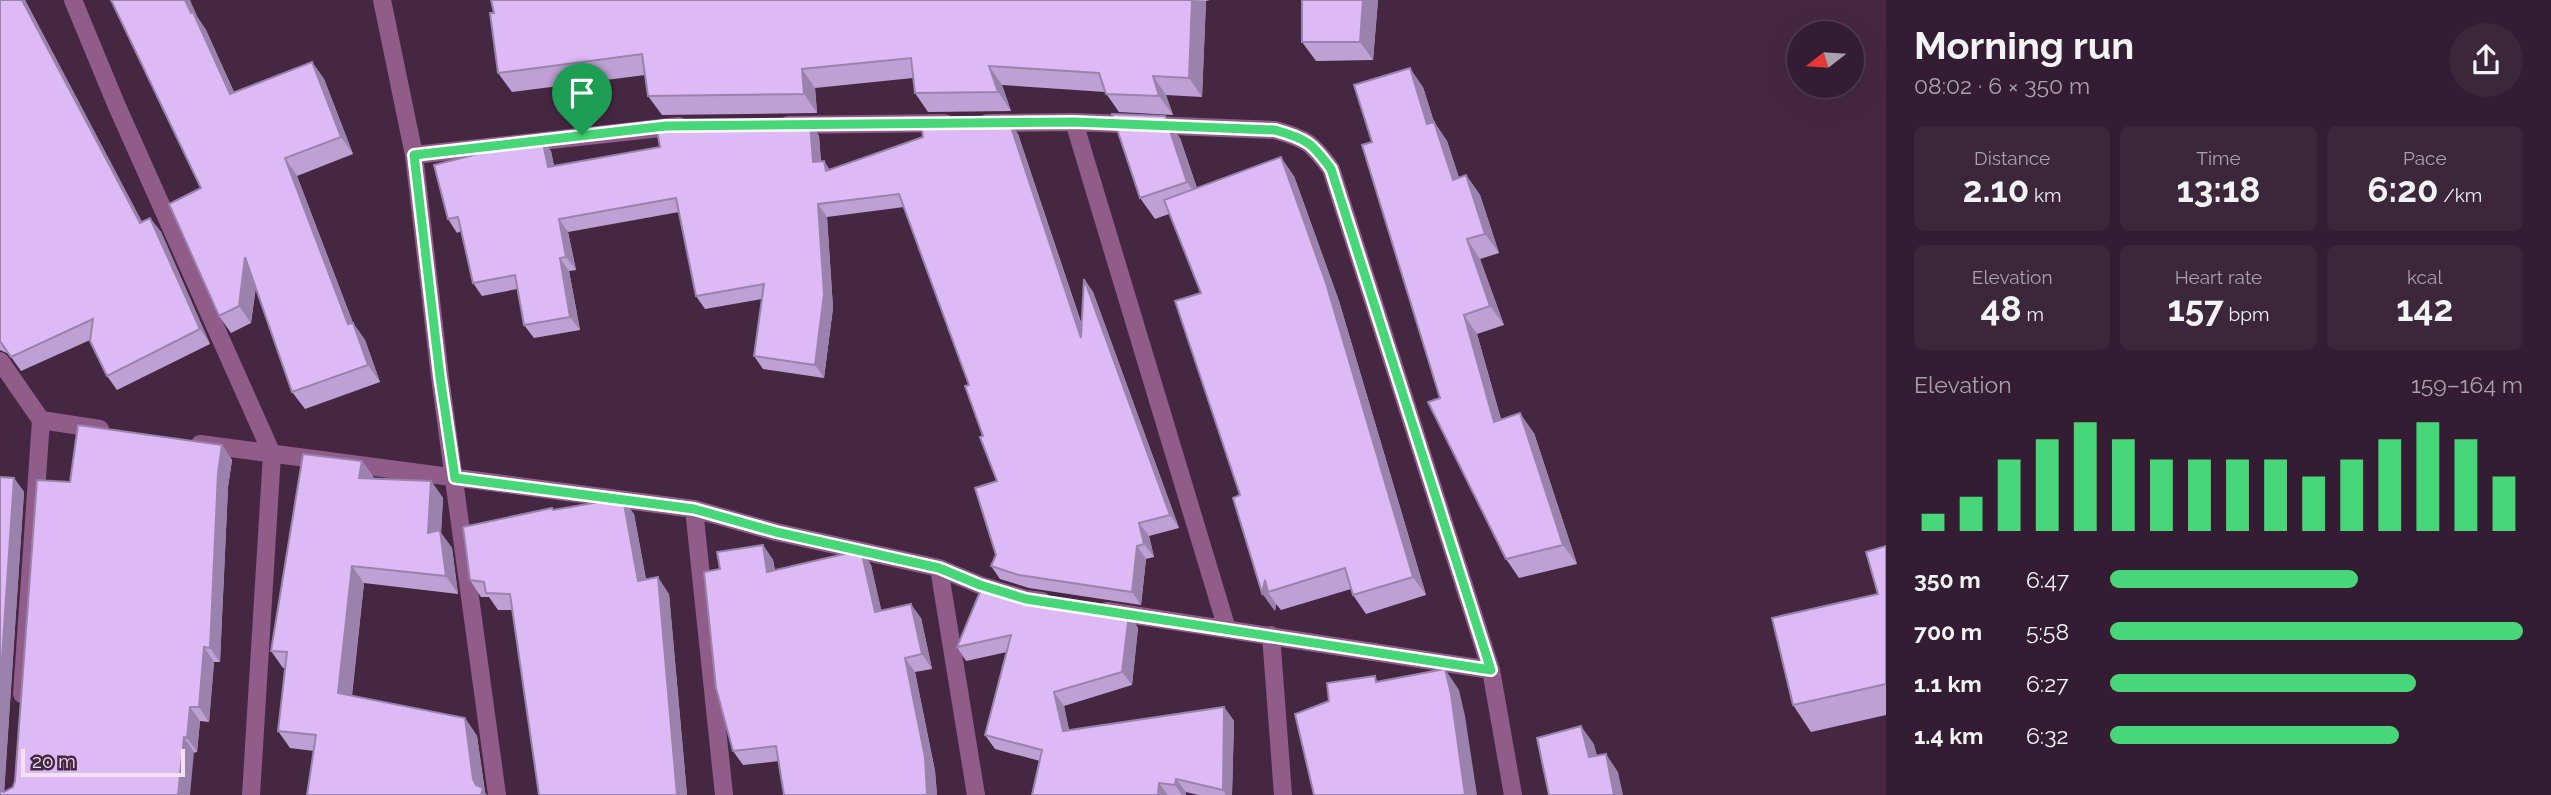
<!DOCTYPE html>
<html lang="en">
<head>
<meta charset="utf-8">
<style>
	:root { --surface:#341d32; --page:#3c263a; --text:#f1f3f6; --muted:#a9a2ac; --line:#4e3b4d; --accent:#48d778 }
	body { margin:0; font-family:Raleway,sans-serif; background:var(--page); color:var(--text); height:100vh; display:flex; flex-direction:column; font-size:26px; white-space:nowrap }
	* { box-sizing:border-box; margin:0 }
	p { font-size:23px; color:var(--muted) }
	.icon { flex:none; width:38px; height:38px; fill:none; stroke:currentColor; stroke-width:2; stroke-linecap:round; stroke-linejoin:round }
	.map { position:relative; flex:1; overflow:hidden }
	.panel { display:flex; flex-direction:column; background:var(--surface); width:665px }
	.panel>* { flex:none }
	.needle { width:46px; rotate:253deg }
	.tools { position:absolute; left:1787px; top:21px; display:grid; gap:14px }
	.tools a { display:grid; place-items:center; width:77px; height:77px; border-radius:50%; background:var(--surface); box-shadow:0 7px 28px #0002,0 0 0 2px var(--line); font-size:35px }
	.scale { position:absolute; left:21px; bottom:18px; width:164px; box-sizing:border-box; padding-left:7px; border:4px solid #f5e1f2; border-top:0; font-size:19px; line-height:24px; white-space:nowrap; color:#f5e1f2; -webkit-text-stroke:5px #462742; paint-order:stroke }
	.pin { position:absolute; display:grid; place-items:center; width:60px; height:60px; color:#fff; margin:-72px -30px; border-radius:50% 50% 50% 0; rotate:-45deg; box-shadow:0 0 7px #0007 }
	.pin .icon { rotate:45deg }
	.round { display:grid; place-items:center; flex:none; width:74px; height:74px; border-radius:37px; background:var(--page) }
	.headline { display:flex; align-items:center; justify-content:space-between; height:119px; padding:0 28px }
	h1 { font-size:38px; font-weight:700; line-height:52px }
	.figures { display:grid; grid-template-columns:repeat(3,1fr); gap:10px; height:119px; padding:7px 28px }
	.figures div { display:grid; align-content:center; border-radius:10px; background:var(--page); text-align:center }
	.figures b { font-size:35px; font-weight:700 }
	.figures small { font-size:19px; font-weight:400 }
	.figures p { font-size:19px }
	.chart { height:196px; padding:14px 28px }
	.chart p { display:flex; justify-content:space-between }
	.chart svg { width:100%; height:126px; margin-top:7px; stroke:var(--accent); stroke-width:6 }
	ul { padding:0 28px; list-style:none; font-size:23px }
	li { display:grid; grid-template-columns:112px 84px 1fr; align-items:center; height:52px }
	li i { height:18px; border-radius:9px; background:var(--accent) }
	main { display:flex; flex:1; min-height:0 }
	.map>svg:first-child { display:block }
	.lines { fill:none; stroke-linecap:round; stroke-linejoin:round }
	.minor { stroke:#905c8a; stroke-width:18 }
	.wall { fill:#bea0d4 }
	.shaded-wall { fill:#9b82ac }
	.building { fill:#ddbaf6; stroke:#9b82ac; stroke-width:2 }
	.route-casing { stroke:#fff; stroke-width:14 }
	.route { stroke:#48d778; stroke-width:9 }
</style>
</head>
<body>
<main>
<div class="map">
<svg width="1886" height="795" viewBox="0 0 1886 795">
	<rect width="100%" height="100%" fill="#462742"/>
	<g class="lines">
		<!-- minor -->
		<path class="minor" d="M73 0 116 104 272 454 251 795
			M382 0 414 155 679 126
			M1074 122 1227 629
			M987 123 1074 122 1275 130C1307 139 1312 143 1331 169L1491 670 1513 795
			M788 125 945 123
			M414 155 440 377 497 795
			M0 361 41 420 22 694
			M41 420 100 429
			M200 444 694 509
			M939 568 976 795
			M1107 611 1491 670
			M1271 635 1283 795
			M724 795 694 509 776 532 939 568 980 585 1026 599 1042 601"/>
	</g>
	<!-- wall -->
	<path class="wall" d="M0 0H25L142 222 150 218 161 232 210 344 117 390 107 376 90 340 21 371 9 354 0 350Z
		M491 0H1210L1206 1 1202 97 1166 95 1173 115 1119 112 1105 92 1002 85 1011 111 928 112 915 93 913 78 815 88 817 113 662 115 648 96 645 75 512 92 498 73 494 13Z
		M1378 0 1373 60 1316 61 1302 42Z
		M198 18 206 30 234 92 312 62 324 79 353 154 297 176 353 323 365 340 380 382 305 409 292 392 256 287 251 323 231 333 219 316 201 188Z
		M1423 87 1434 122 1447 141 1459 178 1466 175 1480 195 1499 253 1480 259 1504 325 1477 334 1501 419 1534 433 1577 564 1519 578 1506 559 1440 398Z
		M810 123 819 136 821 162 830 170 1018 134 1082 325 1084 279 1093 292 1179 528 1149 536 1154 557 1146 559 1141 605 1029 588 1000 579 991 566 996 555 997 481 969 385 904 207 827 217 833 308 824 378 763 369 754 356 762 299 705 309 696 296 679 212 568 232 576 270 569 271 580 330 534 338 524 325 517 289 482 296 473 283 461 231 457 233 448 219 551 151 554 166Z
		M1180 138 1197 188 1294 176 1339 301 1426 595 1366 614 1353 595 1351 589 1281 610 1276 604 1275 611 1262 593 1240 495 1201 293 1169 214 1155 219 1140 198Z
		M222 445 232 460 228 487 220 662H214L209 722 200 721 197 752 0 795 14 478 24 492 4 792 13 787 15 781 70 482Z
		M362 461 374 478 431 481 443 498 441 533 452 548 458 594 364 583 352 696 465 718 477 736 485 792 314 751 290 748 278 731 285 668H283L271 651Z
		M554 510 634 514 646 579 669 594 687 795H539L512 610H498L489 597H481L470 580Z
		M763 545 773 560 775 570 861 550 871 565 881 610 921 618 932 669 915 672 935 771 937 795H784L779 761 743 765 733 751 720 569Z
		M1886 546V715L1811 732 1793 705 1878 594Z
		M1015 597 1129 614 1138 628 1132 685 1064 706 1069 730 1224 707 1234 721 1232 795H1198L1186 792V795H1032L1040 761 995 749 985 735 1007 652 966 661 957 647Z"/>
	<!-- shaded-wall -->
	<path class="shaded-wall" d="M22 0H25L150 237 140 223Z
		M185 0H190L198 18 206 30 242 111 230 94Z
		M1192 0 1206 1 1202 97 1189 78Z
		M1363 0H1378L1373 60 1360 42Z
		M312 62 324 79 353 154 341 137Z
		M989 66 1002 85 1011 111 998 92Z
		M1410 68 1423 87 1434 122 1447 141 1466 199 1453 180 1427 124Z
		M802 69 815 88 817 113 804 94Z
		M1153 76 1166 95 1173 115 1159 96Z
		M1165 116 1180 138 1202 204 1187 182Z
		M1009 121 1018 134 1090 351 1081 338Z
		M810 123 819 136 822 176 813 162Z
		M542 138 551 151 557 180 548 167Z
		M1281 157 1294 176 1339 301 1426 595 1413 577Z
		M285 158 297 176 353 323 365 340 380 382 368 365 348 324Z
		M824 161 833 174 826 171Z
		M1466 175 1480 195 1499 253 1485 234Z
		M818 204 827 217 833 308 824 378 815 365Z
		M150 218 161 232 210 344 200 329Z
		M559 219 568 232 576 270 566 257Z
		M1467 239 1480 259 1504 325 1490 306Z
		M245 257 257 275 251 323 239 306Z
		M560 258 569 271 580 330 570 317Z
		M1084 279 1093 292 1179 528 1170 515Z
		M1464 315 1477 334 1507 441 1494 422Z
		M1520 413 1534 433 1577 564 1563 545Z
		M222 445 232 460 228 487 220 662 210 648 218 473Z
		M362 461 374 479 359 478Z
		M14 478 24 492 4 795 0 794V688Z
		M431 481 443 498 441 533 452 548 458 594 446 576 428 533Z
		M623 498 634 514 649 597 638 581Z
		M1139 523 1149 536 1154 557 1144 544Z
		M763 545 773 560 777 586 767 572Z
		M1137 546 1146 559 1141 605 1132 592Z
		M861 550 871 565 885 626 875 612Z
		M352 566 364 583 350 711 338 693Z
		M658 577 669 594 687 795H677Z
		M1265 580 1268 592 1276 604 1275 611 1262 593Z
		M911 604 921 618 932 669 922 654Z
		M1129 614 1138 628 1132 685 1122 672Z
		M204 647 214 662 209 722 199 707Z
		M905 658 915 672 935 771 937 795H927Z
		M1445 669 1459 690 1465 716 1477 795H1465Z
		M1054 692 1064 706 1072 744 1063 731Z
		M190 707 200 721 197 752 187 738Z
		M1224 707 1234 721 1232 795H1226L1223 790Z
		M465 718 477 736 485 792 487 795H481L473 779Z
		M1581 726 1594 744 1602 775 1589 757Z
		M184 737 194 752 190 795H178Z
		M1606 754 1618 772 1623 795H1614Z
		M1176 779 1186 792V795H1182L1175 785Z
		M1159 783 1168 795H1158Z"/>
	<!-- building -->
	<path class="building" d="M0 0H22L140 223 150 218 200 329 107 376 90 341 93 319 11 357 0 341Z
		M111 0H185L191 13 193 12 230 94 312 62 341 137 285 158 348 324 353 323 368 365 292 392 245 257 239 306 219 316 169 204 201 188Z
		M491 0H1192L1189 78 1153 76 1159 96 1106 94 1099 73 989 66 998 92 915 93 911 58 802 69 804 94 648 96 642 54 498 73 490 13H494Z
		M1302 0H1363L1360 42H1302Z
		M1410 68 1427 124 1434 122 1453 180 1466 175 1485 234 1467 239 1490 306 1464 315 1494 422 1520 413 1563 545 1506 559 1428 402 1440 398 1362 145 1372 142 1354 85Z
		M1112 114 1165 116 1187 182 1140 198Z
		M1009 121 1081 338 1084 279 1170 515 1139 523 1144 544 1137 546 1132 592 1019 575 991 566 996 555 975 488 997 481 980 437 983 436 965 386 969 385 899 194 818 204 824 294 815 365 754 356 764 284 696 296 676 198 559 219 566 257 560 258 570 317 524 325 515 275 473 283 458 217 448 219 434 165 497 149 496 144 542 138 548 167 660 147 656 124 810 123 813 162 824 161 826 171 923 137 921 122Z
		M1281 157 1326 283 1413 577 1353 595 1345 568 1268 592 1265 580 1262 593 1233 498 1240 495 1175 301 1201 293 1164 200Z
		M78 425 222 445 218 473 210 648 204 647 199 707H190L187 738 184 737 178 795H0V791L4 792 13 787 15 781 37 480 70 482Z
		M303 454 362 461 359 478 431 481 428 533 440 530 446 576 352 566 338 693 465 718 473 779 476 785 483 788 481 795H307L316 735 278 731 287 652 271 651Z
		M0 477 14 478 0 688Z
		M623 498 638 581 658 577 677 795H539L510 594 486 593 484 582 470 580 463 527 552 508 553 510Z
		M763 545 767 572 861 550 875 612 911 604 922 654 905 658 925 757 927 795H784L776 746 733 751 716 688 704 572 720 569 717 552Z
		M1886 546V684L1793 705 1772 618 1878 594 1866 552Z
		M982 587 1015 597 1129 614 1122 672 1054 692 1063 731 1224 707 1223 790 1176 779 1175 785 1159 783 1158 795H1032L1042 750 985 735 1011 635 957 647Z
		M1445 669 1451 694 1465 795H1314L1295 714 1329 701 1327 683 1375 676 1376 682Z
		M1581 726 1589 757 1606 754 1614 795H1549L1537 738Z"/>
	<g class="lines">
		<defs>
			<path id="route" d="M1074 122 1275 130C1307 139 1312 143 1331 169L1491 670 1026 599 980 585 939 568 776 532 694 509 455 478 440 377 414 155 666 126Z"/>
		</defs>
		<!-- route casing -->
		<use href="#route" class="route-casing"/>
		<!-- route -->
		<use href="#route" class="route"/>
	</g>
</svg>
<div class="tools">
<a><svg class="needle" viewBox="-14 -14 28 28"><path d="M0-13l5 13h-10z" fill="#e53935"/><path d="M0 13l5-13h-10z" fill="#a9a2ac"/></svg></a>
</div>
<div class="scale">20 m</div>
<div class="pin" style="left:582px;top:135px;background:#1e9e55"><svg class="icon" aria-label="arrive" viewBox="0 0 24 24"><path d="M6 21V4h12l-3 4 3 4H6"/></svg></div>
</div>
<section class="panel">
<div class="headline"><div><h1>Morning run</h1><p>08:02 · 6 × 350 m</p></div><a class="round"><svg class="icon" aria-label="share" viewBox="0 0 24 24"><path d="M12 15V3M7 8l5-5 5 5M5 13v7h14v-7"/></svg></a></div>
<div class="figures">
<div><p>Distance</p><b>2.10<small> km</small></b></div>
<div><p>Time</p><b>13:18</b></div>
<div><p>Pace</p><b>6:20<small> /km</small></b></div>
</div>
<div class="figures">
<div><p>Elevation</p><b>48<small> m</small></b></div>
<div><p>Heart rate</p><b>157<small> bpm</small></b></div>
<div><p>kcal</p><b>142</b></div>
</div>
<div class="chart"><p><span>Elevation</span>159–164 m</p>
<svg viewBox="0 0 160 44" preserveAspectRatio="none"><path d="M5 44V38M15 44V32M25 44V19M35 44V12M45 44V6M55 44V12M65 44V19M75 44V19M85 44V19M95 44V19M105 44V25M115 44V19M125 44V12M135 44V6M145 44V12M155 44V25"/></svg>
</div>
<ul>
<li><b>350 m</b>6:47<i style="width:60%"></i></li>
<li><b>700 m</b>5:58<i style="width:100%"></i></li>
<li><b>1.1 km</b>6:27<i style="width:74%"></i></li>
<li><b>1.4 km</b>6:32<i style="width:70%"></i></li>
</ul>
</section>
</main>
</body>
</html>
